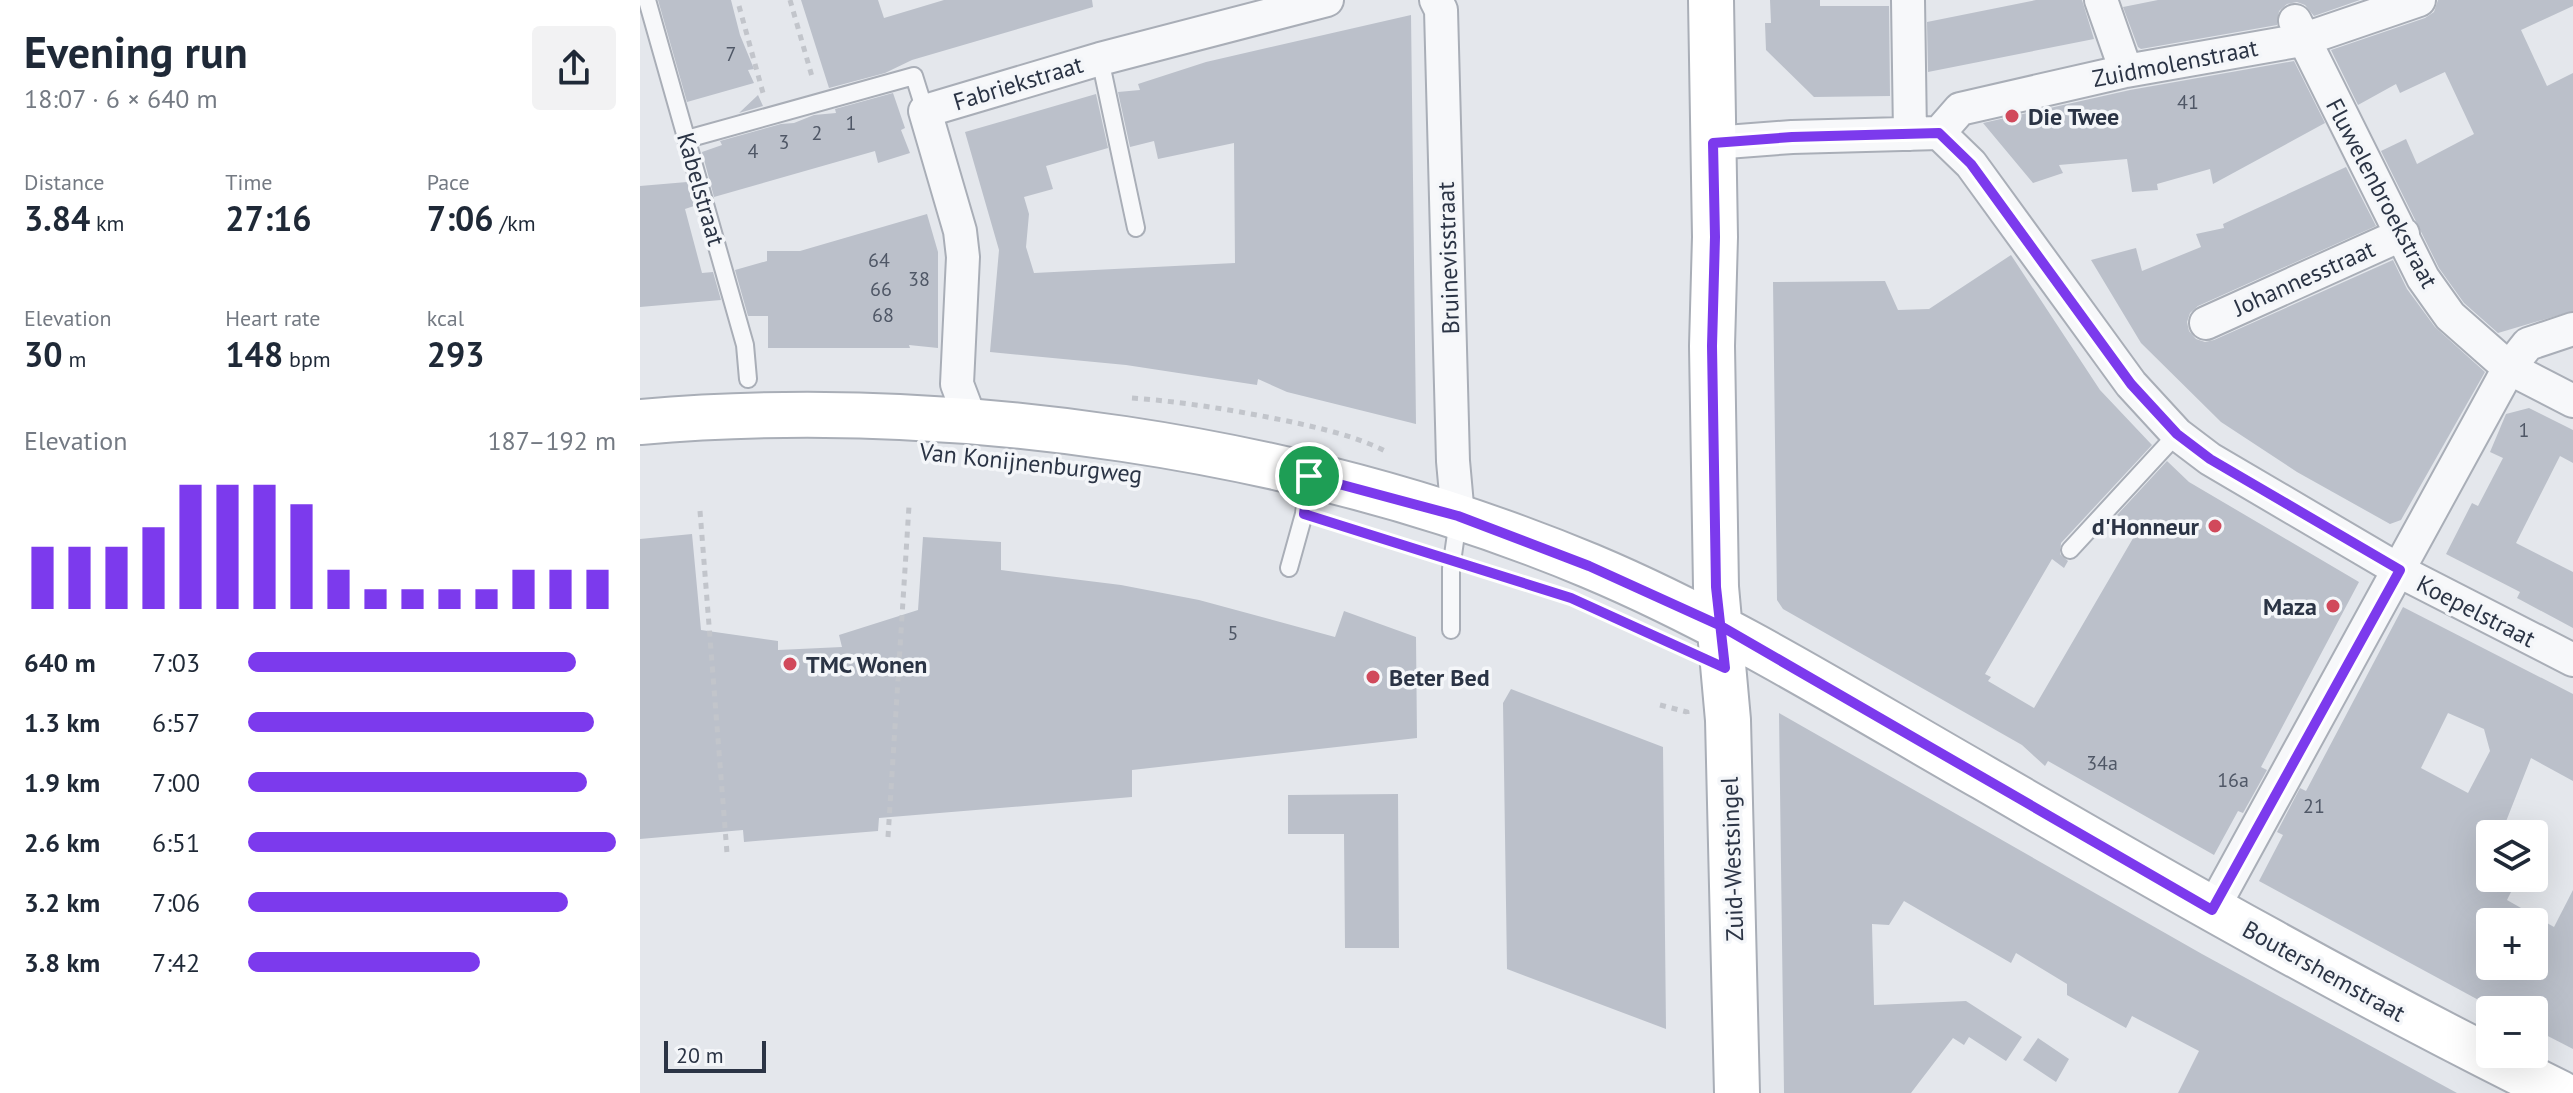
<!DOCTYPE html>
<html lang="en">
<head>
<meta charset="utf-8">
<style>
	:root { --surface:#fff; --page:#f2f2f3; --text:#1f2937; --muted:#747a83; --accent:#7c3aed }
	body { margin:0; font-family:"PT Sans",sans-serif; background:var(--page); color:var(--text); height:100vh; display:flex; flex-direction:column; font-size:30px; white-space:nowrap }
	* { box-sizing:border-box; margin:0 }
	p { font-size:26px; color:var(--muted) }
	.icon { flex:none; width:44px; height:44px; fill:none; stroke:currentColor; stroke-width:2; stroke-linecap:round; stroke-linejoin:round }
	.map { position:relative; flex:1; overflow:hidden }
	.drawer { display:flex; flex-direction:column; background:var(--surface); width:640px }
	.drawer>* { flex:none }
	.tools { position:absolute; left:1836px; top:820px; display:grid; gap:16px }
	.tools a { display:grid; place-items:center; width:72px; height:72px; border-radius:8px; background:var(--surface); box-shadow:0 8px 32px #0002; font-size:40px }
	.scale { position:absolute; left:24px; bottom:20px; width:102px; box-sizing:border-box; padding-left:8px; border:4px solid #2b3445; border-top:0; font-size:22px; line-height:28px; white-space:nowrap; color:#2b3445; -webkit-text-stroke:6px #f4f6f9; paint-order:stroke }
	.pin { position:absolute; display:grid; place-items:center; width:68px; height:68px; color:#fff; margin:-34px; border:4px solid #fff; border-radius:50%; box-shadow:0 2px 8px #0007 }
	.round { display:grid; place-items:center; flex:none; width:84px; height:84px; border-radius:8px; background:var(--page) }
	.summary { display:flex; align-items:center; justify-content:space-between; height:136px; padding:0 24px }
	h1 { font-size:44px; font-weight:800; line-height:60px }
	.metrics { display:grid; grid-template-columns:repeat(3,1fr); gap:12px; height:136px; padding:8px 24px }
	.metrics div { display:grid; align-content:center }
	.metrics b { font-size:34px; font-weight:800 }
	.metrics small { font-size:22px; font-weight:400 }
	.metrics p { font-size:22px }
	.chart { height:224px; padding:16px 24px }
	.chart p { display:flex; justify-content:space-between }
	.chart svg { width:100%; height:144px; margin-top:8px; stroke:var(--accent); stroke-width:6 }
	ul { padding:0 24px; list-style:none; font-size:26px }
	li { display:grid; grid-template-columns:128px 96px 1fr; align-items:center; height:60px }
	li i { height:20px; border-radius:10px; background:var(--accent) }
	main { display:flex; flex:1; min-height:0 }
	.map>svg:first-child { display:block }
	.building { fill:#bbc0ca; fill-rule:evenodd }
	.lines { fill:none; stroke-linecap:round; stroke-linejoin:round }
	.lane-casing { stroke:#a9aeb7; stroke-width:20 }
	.street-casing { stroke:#a9aeb7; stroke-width:36 }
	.secondary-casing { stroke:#a9aeb7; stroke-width:48 }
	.path { stroke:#c2c5cb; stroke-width:5; stroke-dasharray:6 6; stroke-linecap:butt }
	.lane { stroke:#f7f8fa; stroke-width:16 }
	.street { stroke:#f7f8fa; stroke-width:32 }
	.secondary { stroke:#fff; stroke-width:44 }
	.route-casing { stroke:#fff; stroke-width:16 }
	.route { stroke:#7c3aed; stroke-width:10 }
	.poi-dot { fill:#d1495b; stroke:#f4f6f9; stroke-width:3 }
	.labels { text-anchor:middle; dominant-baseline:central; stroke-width:7; stroke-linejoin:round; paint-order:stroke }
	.number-label { font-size:20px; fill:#4f5766 }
	.street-label { font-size:24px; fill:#2b3445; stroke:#f4f6f9 }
	.poi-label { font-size:24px; font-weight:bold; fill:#2b3445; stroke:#f4f6f9; text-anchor:start }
</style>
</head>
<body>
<main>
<section class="drawer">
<div class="summary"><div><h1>Evening run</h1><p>18:07 · 6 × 640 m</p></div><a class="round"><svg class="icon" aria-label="share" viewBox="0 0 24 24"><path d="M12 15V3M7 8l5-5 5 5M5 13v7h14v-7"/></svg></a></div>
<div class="metrics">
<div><p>Distance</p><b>3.84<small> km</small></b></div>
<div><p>Time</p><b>27:16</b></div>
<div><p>Pace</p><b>7:06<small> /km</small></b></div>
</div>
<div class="metrics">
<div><p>Elevation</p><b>30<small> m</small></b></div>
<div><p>Heart rate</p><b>148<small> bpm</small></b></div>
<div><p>kcal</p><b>293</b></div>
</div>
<div class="chart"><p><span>Elevation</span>187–192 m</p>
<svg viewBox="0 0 160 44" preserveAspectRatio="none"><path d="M5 44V25M15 44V25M25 44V25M35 44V19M45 44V6M55 44V6M65 44V6M75 44V12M85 44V32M95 44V38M105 44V38M115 44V38M125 44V38M135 44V32M145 44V32M155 44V32"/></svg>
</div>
<ul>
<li><b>640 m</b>7:03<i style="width:89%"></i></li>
<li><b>1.3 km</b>6:57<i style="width:94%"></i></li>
<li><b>1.9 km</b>7:00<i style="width:92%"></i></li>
<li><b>2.6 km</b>6:51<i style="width:100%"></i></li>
<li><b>3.2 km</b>7:06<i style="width:87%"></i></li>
<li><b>3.8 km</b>7:42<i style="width:63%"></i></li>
</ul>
</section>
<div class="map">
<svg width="1933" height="1093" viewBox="0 0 1933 1093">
	<rect width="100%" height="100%" fill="#e4e7ec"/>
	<!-- building -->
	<path class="building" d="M18 0H91L100 35 114 69 108 70 114 83 47 102Z
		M161 0H238L244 18 304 0H452L453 7 272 60 245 73 189 88Z
		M1130 0H1180V6H1249L1250 96 1174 97 1126 50 1125 23H1131Z
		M1396 0H1442L1454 39 1288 72 1287 22Z
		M1518 0H1720L1674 16 1665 5 1657 2 1647 4 1639 11 1637 25 1501 49 1498 47 1483 7Z
		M1798 0H1933V6L1881 30 1907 86 1933 73V311L1858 333 1824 303 1799 268 1741 151 1766 139 1777 164 1834 134 1805 72 1760 93 1756 84 1718 105 1691 50 1785 18 1794 12Z
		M771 15 776 424 647 392 618 379 617 385 486 365 350 352 359 250 325 132 456 94 468 148 406 166 413 189 384 197 389 214 386 247 394 273 595 263 594 143 518 159 514 141 490 147 478 92 500 90 498 84 566 62Z
		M1654 61 1685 123 1573 184 1570 169 1517 184 1518 190 1492 192 1487 159 1419 165 1423 173 1393 183 1343 123 1490 90Z
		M253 93 265 128 261 130 270 153 238 163 235 151 74 197 62 152 82 145 80 141 141 124 154 123 174 115 196 113 195 109Z
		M118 95 123 106 99 113Z
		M1706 167 1736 226 1558 306 1550 313 1547 322 1549 331 1556 339 1565 342 1574 340 1753 260 1767 289 1795 327 1845 372 1761 520 1750 524 1657 472 1581 422 1501 343 1451 260 1496 248 1502 271 1561 247 1556 234 1584 228 1583 224Z
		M47 182 54 206 45 209 62 273 73 272 81 300 0 307V186Z
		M287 214 298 252V348L269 345 270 348H128V316H108L95 270 127 261V251H160Z
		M1371 255 1460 390 1512 445 1421 543 1420 554 1428 561 1424 568 1412 559 1345 674 1351 677 1348 681 1394 708 1499 528 1477 515 1527 461 1549 482 1719 582 1621 767 1627 770 1603 813 1598 811 1574 855 1408 761 1405 766 1382 745 1143 609 1137 600 1133 282 1245 281 1258 310 1289 309Z
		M1889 408 1933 430V463L1920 456 1876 543 1933 572V628L1877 598 1880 592 1806 554 1832 503 1838 506 1863 458 1850 452 1866 414Z
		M52 534 61 630 138 641V650L202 647 199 635 278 610 283 537 361 542V570L481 585 559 600 695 637 704 611 776 637 777 738 492 770V797L239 818 238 831 104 842 103 830 0 839V539Z
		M1763 607 1933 694V781L1891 758 1865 824 1888 834H1850V878H1878L1867 900 1914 927 1933 890V1049L1894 1029V1010H1857L1619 881 1643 835 1637 832 1660 788 1666 791ZM1808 713 1844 729 1850 751 1828 793 1781 768ZM1850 922H1894V966H1850Z
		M871 689 1023 747 1026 1029 867 969 863 703Z
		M1139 713 1562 954 1817 1093H1538L1559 1051 1492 1016 1486 1028 1427 995V984L1376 953 1371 963 1264 901 1249 925 1232 924 1234 1005 1326 1001 1382 1037 1366 1061 1329 1037 1324 1045 1313 1038 1271 1093H1144Z
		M758 794 759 948H705L704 834H648V795Z
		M1398 1038 1429 1059 1416 1082 1383 1060Z"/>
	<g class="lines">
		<defs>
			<path id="lane" d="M7 0 105 345 108 379
				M460 59 496 228
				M47 139 274 76 285 111
				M1430 550 1537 434
				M649 568 664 514 669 476
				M811 630V569L818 520"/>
			<path id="street" d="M796 0 801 10 813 461 818 516
				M1268 0 1270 134
				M1461 0 1486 71
				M1655 21 1783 278 1810 316 1869 368 1933 401
				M1299 133 1320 109 1486 71 1662 40 1779 0
				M1073 143 1152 137 1299 133 1331 164 1491 384 1537 434 1570 459 1769 576 1933 660
				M1566 323 1763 234
				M331 421 317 384 323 257 320 231 285 111 460 59 687 0
				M1572 910 1869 368 1888 344 1933 329"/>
			<path id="secondary" d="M1071 0 1075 237 1072 346 1076 587 1088 720 1097 1093
				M0 422C309 395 663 446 950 566 1088 624 1214 704 1344 778 1533 888 1723 996 1920 1093"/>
		</defs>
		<!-- lane casing -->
		<use href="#lane" class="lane-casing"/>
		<!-- street casing -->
		<use href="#street" class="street-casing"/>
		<!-- secondary casing -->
		<use href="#secondary" class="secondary-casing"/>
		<!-- path -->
		<path class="path" d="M150 0 173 80
			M99 6 123 93
			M492 398C546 402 599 411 652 422 684 429 718 437 747 452
			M60 511 87 853
			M1020 705 1047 712V716
			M248 837 269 506"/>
		<!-- lane -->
		<use href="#lane" class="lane"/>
		<!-- street -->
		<use href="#street" class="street"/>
		<!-- secondary -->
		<use href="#secondary" class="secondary"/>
	</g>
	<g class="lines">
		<defs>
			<path id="route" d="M669 476 818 516 949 566 1079 625 1572 910 1760 570 1570 459 1537 434 1491 384 1331 164 1299 133 1152 137 1073 143 1075 237 1072 346 1076 587 1085 668 931 598 664 514 669 476"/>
		</defs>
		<!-- route casing -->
		<use href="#route" class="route-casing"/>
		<!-- route -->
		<use href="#route" class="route"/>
	</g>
	<!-- markers -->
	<g class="poi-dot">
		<circle cx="1372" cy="116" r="8"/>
		<circle cx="1575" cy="526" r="8"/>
		<circle cx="1693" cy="606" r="8"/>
		<circle cx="150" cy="664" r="8"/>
		<circle cx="733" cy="677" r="8"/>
	</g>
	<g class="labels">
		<!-- number labels -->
		<g class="number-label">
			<text x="91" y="54">7</text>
			<text x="1548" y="102">41</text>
			<text x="211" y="123">1</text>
			<text x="177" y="133">2</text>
			<text x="144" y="142">3</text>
			<text x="113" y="151">4</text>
			<text x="239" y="260">64</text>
			<text x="279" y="279">38</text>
			<text x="241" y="289">66</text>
			<text x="243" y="315">68</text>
			<text x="1884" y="430">1</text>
			<text x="593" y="633">5</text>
			<text x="1462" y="763">34a</text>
			<text x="1593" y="780">16a</text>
			<text x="1674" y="806">21</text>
		</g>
		<!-- street labels -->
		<g class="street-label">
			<text transform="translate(1535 63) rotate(-11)">Zuidmolenstraat</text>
			<text transform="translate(378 83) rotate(-17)">Fabriekstraat</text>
			<text transform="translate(61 189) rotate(74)">Kabelstraat</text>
			<text transform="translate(1742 193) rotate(62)">Fluwelenbroekstraat</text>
			<text transform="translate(808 258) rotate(-92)">Bruinevisstraat</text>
			<text transform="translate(1664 278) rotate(-24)">Johannesstraat</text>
			<text transform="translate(391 463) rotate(6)">Van Konijnenburgweg</text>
			<text transform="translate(1836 611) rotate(27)">Koepelstraat</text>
			<text transform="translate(1092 859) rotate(-92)">Zuid-Westsingel</text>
			<text transform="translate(1684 971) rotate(29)">Boutershemstraat</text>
		</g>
		<!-- poi labels -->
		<g class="poi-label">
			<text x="1388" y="116">Die Twee</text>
			<text x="1559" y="526" text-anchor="end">d'Honneur</text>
			<text x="1677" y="606" text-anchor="end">Maza</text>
			<text x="166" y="664">TMC Wonen</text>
			<text x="749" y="677">Beter Bed</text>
		</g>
	</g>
</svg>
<div class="tools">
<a><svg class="icon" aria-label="layers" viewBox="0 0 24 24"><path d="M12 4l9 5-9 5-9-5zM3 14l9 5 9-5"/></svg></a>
<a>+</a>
<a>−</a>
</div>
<div class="scale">20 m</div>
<div class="pin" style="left:669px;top:476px;background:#1e9e55"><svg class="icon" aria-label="arrive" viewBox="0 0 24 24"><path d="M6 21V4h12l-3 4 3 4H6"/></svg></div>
</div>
</main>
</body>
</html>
